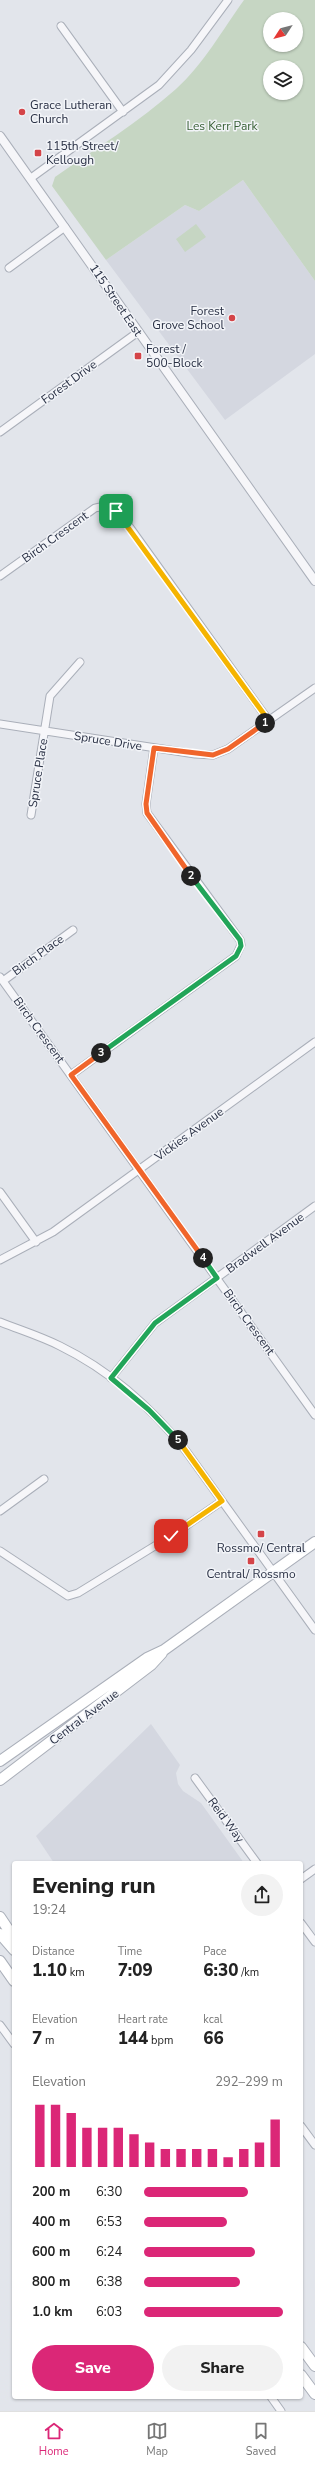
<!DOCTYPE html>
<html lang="en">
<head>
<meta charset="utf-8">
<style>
	:root { --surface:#fff; --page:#f2f2f2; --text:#222; --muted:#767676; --line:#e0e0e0; --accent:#db2777 }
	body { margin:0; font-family:"Nunito Sans",sans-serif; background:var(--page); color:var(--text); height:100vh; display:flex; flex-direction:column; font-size:15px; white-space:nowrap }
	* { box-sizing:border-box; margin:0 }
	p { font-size:13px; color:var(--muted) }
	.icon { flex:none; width:22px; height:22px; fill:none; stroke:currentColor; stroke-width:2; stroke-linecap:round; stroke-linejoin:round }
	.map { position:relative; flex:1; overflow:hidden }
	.sheet { position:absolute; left:12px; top:1861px; width:291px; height:538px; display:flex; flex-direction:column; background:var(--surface); border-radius:4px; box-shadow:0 1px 3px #0004 }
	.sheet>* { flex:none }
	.needle { width:26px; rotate:234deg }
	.controls { position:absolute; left:263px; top:12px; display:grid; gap:8px }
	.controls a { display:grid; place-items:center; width:40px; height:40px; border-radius:50%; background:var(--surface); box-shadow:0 1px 3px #0004; font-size:20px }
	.pin { position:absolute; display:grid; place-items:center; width:34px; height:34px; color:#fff; margin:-17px; border-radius:8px; box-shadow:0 2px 6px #0006 }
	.km { position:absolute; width:20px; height:20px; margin:-10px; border-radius:50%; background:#222; color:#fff; font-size:11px; line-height:20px; text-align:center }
	.round { display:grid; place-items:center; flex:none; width:42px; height:42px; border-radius:21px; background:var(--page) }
	.summary { display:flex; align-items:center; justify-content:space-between; height:68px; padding:0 20px }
	h1 { font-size:22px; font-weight:800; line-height:30px }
	.stats { display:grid; grid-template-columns:repeat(3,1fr); gap:6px; height:68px; padding:4px 20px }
	.stats div { display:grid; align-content:center }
	.stats b { font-size:17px; font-weight:800 }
	.stats small { font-size:11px; font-weight:400 }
	.stats p { font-size:11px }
	.chart { height:112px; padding:8px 20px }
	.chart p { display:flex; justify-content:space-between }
	.chart svg { width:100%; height:72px; margin-top:4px; stroke:var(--accent); stroke-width:6 }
	.button { display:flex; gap:8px; margin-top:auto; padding:8px 20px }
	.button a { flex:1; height:46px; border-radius:24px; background:var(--accent); color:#fff; font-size:16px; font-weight:800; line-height:46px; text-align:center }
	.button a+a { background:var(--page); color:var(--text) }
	ul { padding:0 20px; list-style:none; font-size:13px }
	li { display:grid; grid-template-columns:64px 48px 1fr; align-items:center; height:30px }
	li i { height:10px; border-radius:5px; background:var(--accent) }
	.menu { display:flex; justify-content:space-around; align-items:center; height:56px; border-top:1px solid var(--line); background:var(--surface); font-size:11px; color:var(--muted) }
	.menu a { display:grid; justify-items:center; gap:2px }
	.menu .selected { color:var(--accent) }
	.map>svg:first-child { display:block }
	.built { fill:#d4d7e0 }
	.green { fill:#c6d6c3; fill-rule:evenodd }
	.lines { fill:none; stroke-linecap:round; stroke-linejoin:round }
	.minor-casing { stroke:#aaafb9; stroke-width:9 }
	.tertiary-casing { stroke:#aaafb9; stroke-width:10 }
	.secondary-casing { stroke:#aaafb9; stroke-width:12 }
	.minor { stroke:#f6f6f9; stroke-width:7 }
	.tertiary { stroke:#f6f6f9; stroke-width:8 }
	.secondary { stroke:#fff; stroke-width:10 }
	.split-1-casing { stroke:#fff; stroke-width:8 }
	.split-2-casing { stroke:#fff; stroke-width:8 }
	.split-3-casing { stroke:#fff; stroke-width:8 }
	.split-4-casing { stroke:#fff; stroke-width:8 }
	.split-5-casing { stroke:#fff; stroke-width:8 }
	.split-6-casing { stroke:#fff; stroke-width:8 }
	.split-1 { stroke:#f5b400; stroke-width:5 }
	.split-2 { stroke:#f0652b; stroke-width:5 }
	.split-3 { stroke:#22a559; stroke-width:5 }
	.split-4 { stroke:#f0652b; stroke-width:5 }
	.split-5 { stroke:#22a559; stroke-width:5 }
	.split-6 { stroke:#f5b400; stroke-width:5 }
	.poi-dot { fill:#d44448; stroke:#f2f4f8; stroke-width:1.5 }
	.labels { text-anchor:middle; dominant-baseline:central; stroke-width:3; stroke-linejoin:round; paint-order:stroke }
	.poi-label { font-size:12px; fill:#293044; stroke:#f2f4f8; text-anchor:start }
	.park-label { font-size:12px; fill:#396136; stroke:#f2f4f8 }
	.street-label { font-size:12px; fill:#293044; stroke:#f2f4f8 }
</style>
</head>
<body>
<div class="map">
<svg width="315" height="2411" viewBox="0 0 315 2411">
	<rect width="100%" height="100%" fill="#e2e5eb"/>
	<!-- built -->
	<path class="built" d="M243 180 315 281V354L225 420 106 260 185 205 199 211Z
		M151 1724 180 1765 176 1773 178 1784 183 1791 201 1803 244 1863H54L36 1836Z"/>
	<!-- green -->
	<path class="green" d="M244 0H315V281L243 180 199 211 185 205 106 260 52 186 55 177C95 149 139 122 176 89 203 65 223 29 244 0ZM270 19H296V45H270ZM270 67H296V93H270Z
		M196 224 206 237 185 252 176 239Z"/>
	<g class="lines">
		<defs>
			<path id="minor" d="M61 26 123 112
				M31 178 159 85 191 50 228 0
				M9 268 65 227
				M0 432 138 332
				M0 576 95 508C113 503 121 516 131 529L269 721
				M0 724 195 754 213 755 228 749 315 688
				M31 815 50 696 80 662
				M0 977 315 1415
				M3 981 73 930
				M71 1075 236 956 241 945 240 940 147 813 146 804 154 748
				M0 1192 36 1242
				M0 1260 53 1232 315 1042
				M0 1322C20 1330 40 1336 60 1346 109 1370 152 1408 186 1451L315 1630
				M111 1378 155 1323 315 1206
				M0 1511 44 1479
				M0 1551 68 1596 78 1593 171 1536 222 1501
				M195 1778 257 1863
				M301 1879 315 1869
				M301 1923 315 1942
				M0 2025 14 2044
				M301 2126 315 2145
				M271 2397 281 2411"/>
			<path id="tertiary" d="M0 136 315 581"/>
			<path id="secondary" d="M0 1761 147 1658 164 1650 315 1542
				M0 1780 151 1665 162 1653
				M0 1917 14 1938
				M0 1934 14 1950
				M0 1961 14 1981
				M301 2347 315 2366
				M301 2375 315 2394"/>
		</defs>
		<!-- minor casing -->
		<use href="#minor" class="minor-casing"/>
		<!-- tertiary casing -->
		<use href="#tertiary" class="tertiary-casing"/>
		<!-- secondary casing -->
		<use href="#secondary" class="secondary-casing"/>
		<!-- minor -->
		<use href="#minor" class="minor"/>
		<!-- tertiary -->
		<use href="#tertiary" class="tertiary"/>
		<!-- secondary -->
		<use href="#secondary" class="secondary"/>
	</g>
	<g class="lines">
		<defs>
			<path id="split-1" d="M116 511 269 721 265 723"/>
			<path id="split-2" d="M191 876 147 813 146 804 154 748 213 755 228 749 265 723"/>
			<path id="split-3" d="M101 1053 236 956 241 946 240 940 191 876"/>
			<path id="split-4" d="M101 1053 71 1075 203 1258"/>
			<path id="split-5" d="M178 1440 149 1410 111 1378 155 1323 217 1278 203 1258"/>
			<path id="split-6" d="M171 1536 222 1501 178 1440"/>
		</defs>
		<!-- split-1 casing -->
		<use href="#split-1" class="split-1-casing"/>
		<!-- split-2 casing -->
		<use href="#split-2" class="split-2-casing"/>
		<!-- split-3 casing -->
		<use href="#split-3" class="split-3-casing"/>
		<!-- split-4 casing -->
		<use href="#split-4" class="split-4-casing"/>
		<!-- split-5 casing -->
		<use href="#split-5" class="split-5-casing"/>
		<!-- split-6 casing -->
		<use href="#split-6" class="split-6-casing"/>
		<!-- split-1 -->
		<use href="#split-1" class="split-1"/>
		<!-- split-2 -->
		<use href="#split-2" class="split-2"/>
		<!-- split-3 -->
		<use href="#split-3" class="split-3"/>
		<!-- split-4 -->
		<use href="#split-4" class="split-4"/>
		<!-- split-5 -->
		<use href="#split-5" class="split-5"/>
		<!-- split-6 -->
		<use href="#split-6" class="split-6"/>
	</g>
	<!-- markers -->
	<g class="poi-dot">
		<circle cx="22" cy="112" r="4"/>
		<rect x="34" y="149" width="8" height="8" rx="2"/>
		<circle cx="232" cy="318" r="4"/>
		<rect x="134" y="352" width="8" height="8" rx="2"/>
		<rect x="257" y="1530" width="8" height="8" rx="2"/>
		<rect x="247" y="1557" width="8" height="8" rx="2"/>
	</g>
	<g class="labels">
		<!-- poi labels -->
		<g class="poi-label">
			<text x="30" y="105">Grace Lutheran<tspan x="30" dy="14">Church</tspan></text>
			<text x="46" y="146">115th Street/<tspan x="46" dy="14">Kellough</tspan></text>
			<text x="224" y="311" text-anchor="end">Forest<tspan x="224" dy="14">Grove School</tspan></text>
			<text x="146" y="349">Forest /<tspan x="146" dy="14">500-Block</tspan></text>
			<text x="261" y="1548" text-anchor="middle">Rossmo/ Central</text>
			<text x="251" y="1574" text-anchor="middle">Central/ Rossmo</text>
		</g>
		<!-- park labels -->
		<g class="park-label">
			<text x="222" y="126">Les Kerr Park</text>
		</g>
		<!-- street labels -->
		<g class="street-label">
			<text transform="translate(116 300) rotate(56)">115 Street East</text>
			<text transform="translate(69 382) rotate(-36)">Forest Drive</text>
			<text transform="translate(55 537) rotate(-36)">Birch Crescent</text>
			<text transform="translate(108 741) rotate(9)">Spruce Drive</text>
			<text transform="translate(38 773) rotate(-81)">Spruce Place</text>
			<text transform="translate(38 955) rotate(-36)">Birch Place</text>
			<text transform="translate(39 1030) rotate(54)">Birch Crescent</text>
			<text transform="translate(189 1134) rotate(-36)">Vickies Avenue</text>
			<text transform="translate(265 1243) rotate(-36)">Bradwell Avenue</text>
			<text transform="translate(249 1322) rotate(54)">Birch Crescent</text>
			<text transform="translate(84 1717) rotate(-37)">Central Avenue</text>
			<text transform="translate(226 1820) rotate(54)">Reid Way</text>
		</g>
	</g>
</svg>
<div class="controls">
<a><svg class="needle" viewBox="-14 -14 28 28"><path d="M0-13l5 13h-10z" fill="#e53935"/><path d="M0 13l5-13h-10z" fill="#767676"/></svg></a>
<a><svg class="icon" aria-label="layers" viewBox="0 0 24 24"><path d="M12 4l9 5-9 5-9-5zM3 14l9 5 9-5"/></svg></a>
</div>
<div class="pin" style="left:116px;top:511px;background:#1e9e55"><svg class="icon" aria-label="arrive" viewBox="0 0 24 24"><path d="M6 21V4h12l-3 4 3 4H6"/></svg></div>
<div class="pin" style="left:171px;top:1536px;background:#d93025"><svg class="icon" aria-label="check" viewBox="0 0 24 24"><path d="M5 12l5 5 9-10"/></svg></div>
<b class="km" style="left:265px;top:723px">1</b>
<b class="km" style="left:191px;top:876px">2</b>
<b class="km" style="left:101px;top:1053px">3</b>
<b class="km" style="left:203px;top:1258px">4</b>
<b class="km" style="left:178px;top:1440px">5</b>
<section class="sheet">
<div class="summary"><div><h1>Evening run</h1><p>19:24</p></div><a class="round"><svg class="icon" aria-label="share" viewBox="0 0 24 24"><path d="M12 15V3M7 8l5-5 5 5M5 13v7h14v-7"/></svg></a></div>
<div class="stats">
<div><p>Distance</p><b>1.10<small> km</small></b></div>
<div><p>Time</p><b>7:09</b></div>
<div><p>Pace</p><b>6:30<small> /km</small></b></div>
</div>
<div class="stats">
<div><p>Elevation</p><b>7<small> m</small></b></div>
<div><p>Heart rate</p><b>144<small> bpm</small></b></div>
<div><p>kcal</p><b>66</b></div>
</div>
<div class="chart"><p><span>Elevation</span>292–299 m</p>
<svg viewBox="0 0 160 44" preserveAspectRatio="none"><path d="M5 44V6M15 44V6M25 44V11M35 44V20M45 44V20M55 44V20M65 44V24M75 44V29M85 44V33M95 44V33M105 44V33M115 44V33M125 44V38M135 44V33M145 44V29M155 44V15"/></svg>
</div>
<ul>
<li><b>200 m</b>6:30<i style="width:75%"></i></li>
<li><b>400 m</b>6:53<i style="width:60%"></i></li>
<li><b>600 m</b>6:24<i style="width:80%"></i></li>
<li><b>800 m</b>6:38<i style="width:69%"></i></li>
<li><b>1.0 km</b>6:03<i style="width:100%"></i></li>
</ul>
<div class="button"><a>Save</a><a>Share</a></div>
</section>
</div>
<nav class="menu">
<a class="selected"><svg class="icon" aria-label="home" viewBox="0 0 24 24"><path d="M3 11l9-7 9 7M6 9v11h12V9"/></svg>Home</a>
<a><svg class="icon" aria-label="map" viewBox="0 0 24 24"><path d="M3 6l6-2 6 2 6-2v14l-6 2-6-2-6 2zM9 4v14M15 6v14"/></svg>Map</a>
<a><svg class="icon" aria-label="saved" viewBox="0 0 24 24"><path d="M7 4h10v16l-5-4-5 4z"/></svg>Saved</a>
</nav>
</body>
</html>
